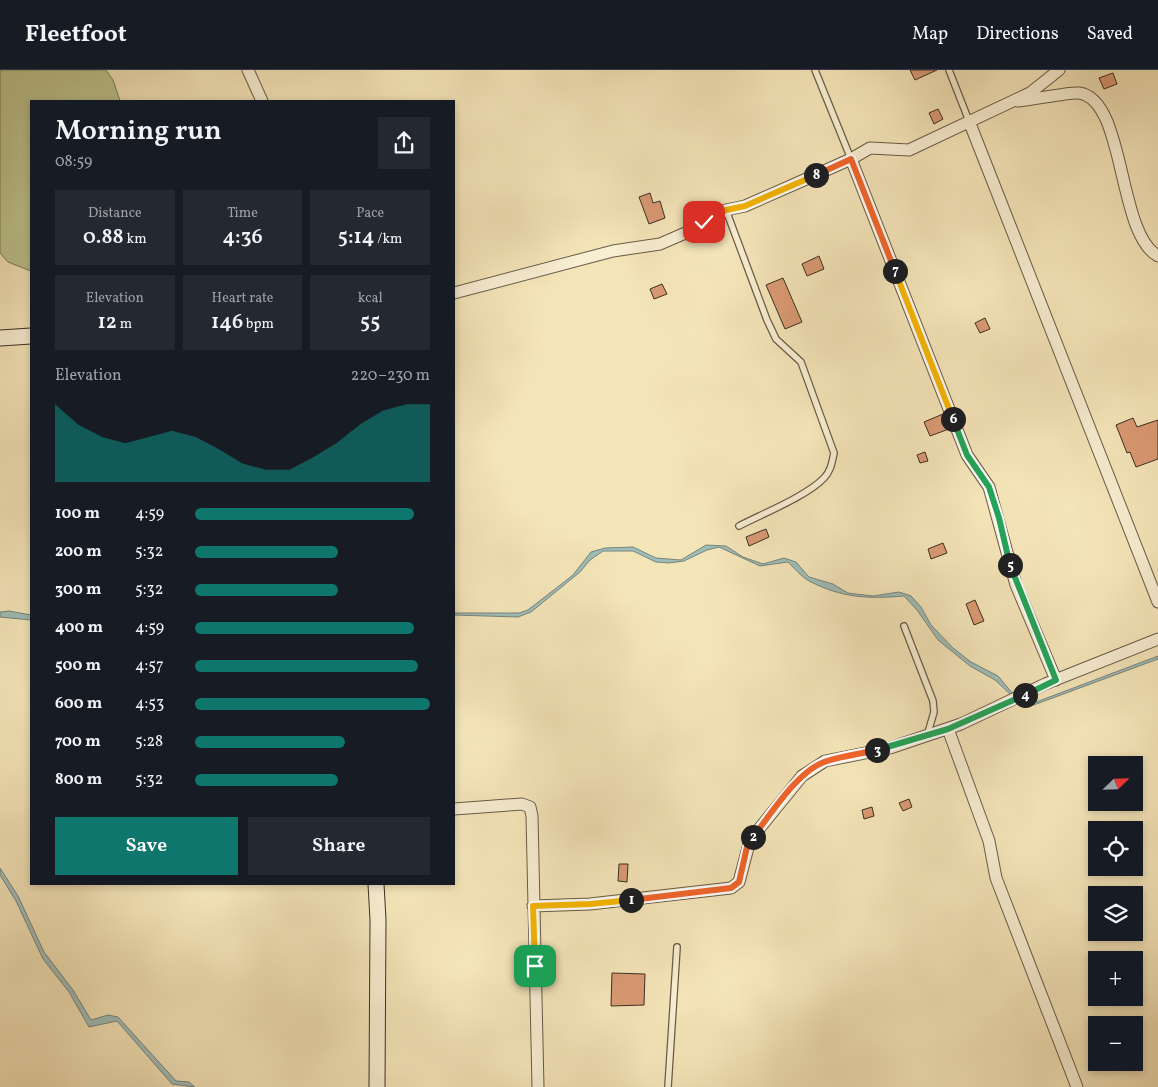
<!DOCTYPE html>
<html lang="en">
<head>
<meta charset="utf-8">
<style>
	:root { --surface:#171b24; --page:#242831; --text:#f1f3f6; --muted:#9ea1a6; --line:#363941; --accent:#0f766e }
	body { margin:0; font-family:Vollkorn,serif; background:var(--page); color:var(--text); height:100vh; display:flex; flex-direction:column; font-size:19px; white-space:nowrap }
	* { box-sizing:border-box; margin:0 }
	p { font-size:16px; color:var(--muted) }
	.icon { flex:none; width:28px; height:28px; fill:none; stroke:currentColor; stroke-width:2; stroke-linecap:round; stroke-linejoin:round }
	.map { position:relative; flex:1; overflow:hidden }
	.panel { position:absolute; left:30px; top:30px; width:425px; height:785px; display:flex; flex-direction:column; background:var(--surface); border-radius:0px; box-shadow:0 2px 8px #0003 }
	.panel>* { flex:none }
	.needle { width:32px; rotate:67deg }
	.fabs { position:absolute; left:1088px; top:686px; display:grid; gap:10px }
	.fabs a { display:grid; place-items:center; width:55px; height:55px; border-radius:0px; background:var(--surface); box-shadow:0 2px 8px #0003; font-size:25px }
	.pin { position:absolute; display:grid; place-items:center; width:42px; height:42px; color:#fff; margin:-21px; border-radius:10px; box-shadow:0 2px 8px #0006 }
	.km { position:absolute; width:25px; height:25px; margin:-12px; border-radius:50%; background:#222; color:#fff; font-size:14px; line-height:25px; text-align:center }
	.round { display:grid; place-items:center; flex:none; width:52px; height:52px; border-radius:0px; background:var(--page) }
	.head { display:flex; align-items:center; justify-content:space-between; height:85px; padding:0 25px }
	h1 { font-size:28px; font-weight:600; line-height:38px }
	.figures { display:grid; grid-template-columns:repeat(3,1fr); gap:8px; height:85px; padding:5px 25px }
	.figures div { display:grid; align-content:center; border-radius:0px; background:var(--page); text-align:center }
	.figures b { font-size:21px; font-weight:600 }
	.figures small { font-size:14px; font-weight:400 }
	.figures p { font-size:14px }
	.chart { height:140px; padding:10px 25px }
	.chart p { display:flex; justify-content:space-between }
	.chart svg { width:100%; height:90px; margin-top:5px; fill:var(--accent); opacity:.7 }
	.primary-button { display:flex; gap:10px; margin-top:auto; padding:10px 25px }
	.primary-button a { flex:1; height:58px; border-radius:0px; background:var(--accent); color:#fff; font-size:20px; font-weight:600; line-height:58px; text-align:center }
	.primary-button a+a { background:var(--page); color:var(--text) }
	ul { padding:0 25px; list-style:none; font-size:16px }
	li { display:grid; grid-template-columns:80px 60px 1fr; align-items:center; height:38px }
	li i { height:12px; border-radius:6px; background:var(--accent) }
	header { display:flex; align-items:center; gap:30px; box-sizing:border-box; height:70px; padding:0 25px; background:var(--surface); border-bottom:1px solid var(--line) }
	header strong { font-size:24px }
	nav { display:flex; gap:28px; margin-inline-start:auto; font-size:18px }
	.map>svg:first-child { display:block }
	.green { fill:#bdc48e; stroke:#7c7a58 }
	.water { fill:#9fbdb8; stroke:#77847c }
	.building { fill:#da9a74; stroke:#3a2f21 }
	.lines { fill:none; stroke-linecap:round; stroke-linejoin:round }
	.lane-casing { stroke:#685c47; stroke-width:8 }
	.street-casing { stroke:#685c47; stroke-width:13 }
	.secondary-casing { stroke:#3a2f21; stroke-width:17 }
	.lane { stroke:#f8eed2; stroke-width:5.5 }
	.street { stroke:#f8eed2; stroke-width:11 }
	.secondary { stroke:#f8eed2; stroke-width:15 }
	.split-1-casing { stroke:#fff; stroke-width:10 }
	.split-2-casing { stroke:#fff; stroke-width:10 }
	.split-3-casing { stroke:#fff; stroke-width:10 }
	.split-4-casing { stroke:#fff; stroke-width:10 }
	.split-5-casing { stroke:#fff; stroke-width:10 }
	.split-6-casing { stroke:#fff; stroke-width:10 }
	.split-7-casing { stroke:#fff; stroke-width:10 }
	.split-8-casing { stroke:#fff; stroke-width:10 }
	.split-9-casing { stroke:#fff; stroke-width:10 }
	.split-1 { stroke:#f5b400; stroke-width:6 }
	.split-2 { stroke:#f0652b; stroke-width:6 }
	.split-3 { stroke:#f0652b; stroke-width:6 }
	.split-4 { stroke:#22a559; stroke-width:6 }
	.split-5 { stroke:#22a559; stroke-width:6 }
	.split-6 { stroke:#22a559; stroke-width:6 }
	.split-7 { stroke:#f5b400; stroke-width:6 }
	.split-8 { stroke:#f0652b; stroke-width:6 }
	.split-9 { stroke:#f5b400; stroke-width:6 }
</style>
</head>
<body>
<header>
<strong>Fleetfoot</strong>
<nav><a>Map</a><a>Directions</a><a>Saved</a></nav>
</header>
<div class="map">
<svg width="1158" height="1017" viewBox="0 0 1158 1017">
	<rect width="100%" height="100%" fill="#f4e5b9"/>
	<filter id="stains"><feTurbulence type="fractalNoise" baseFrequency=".004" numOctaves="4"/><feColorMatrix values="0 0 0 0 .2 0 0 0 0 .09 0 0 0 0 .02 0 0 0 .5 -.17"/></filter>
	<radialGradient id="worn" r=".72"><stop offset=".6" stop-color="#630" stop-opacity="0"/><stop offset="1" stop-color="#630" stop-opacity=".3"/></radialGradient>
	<!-- green -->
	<path class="green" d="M0 0H106L113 10 120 31H31V201L8 192 0 183Z"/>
	<!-- water -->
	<path class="water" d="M706 475 726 476 743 487 763 494 784 488 796 492 809 507 833 514 848 523 873 526 899 522 911 526 921 537 931 555 953 578 971 592 998 606 1013 624 1011 625 995 610 970 596 938 570 917 540 904 526C868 529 842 528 809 511 802 507 794 498 788 492L760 496 719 477 707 480 684 491 669 493 656 492 633 481H603L590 490 580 502 531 542 518 547 454 545V543H519L528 540 573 505 591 482 605 478 633 477 656 488 681 490Z
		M9 541 31 545V550L0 547V542Z
		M1158 586V589L1031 636 1024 634H1031Z
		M0 798 18 826 44 882 73 920 91 950 108 945 118 947 176 1011 189 1012 195 1017 172 1014 117 951 89 957 69 922 43 889 16 831 0 805Z"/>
	<!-- building -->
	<path class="building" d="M910 0H937L915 10Z
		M1113 3 1117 14 1104 19 1099 8Z
		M938 39 943 49 934 54 929 43Z
		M650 123 653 133 660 131 665 148 649 154 639 127Z
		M819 186 824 199 807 206 802 194Z
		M783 208 802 252 785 259 766 215Z
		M662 214 667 224 654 229 650 219Z
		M985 248 990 259 980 263 975 253Z
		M943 344 949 359 930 366 924 352Z
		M1133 348 1137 357 1158 350V389L1136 397 1130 382 1127 383 1116 355Z
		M925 382 928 391 920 393 917 385Z
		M766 459 769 467 749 476 746 467Z
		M943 473 947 483 931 489 928 479Z
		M975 530 984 551 974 555 966 534Z
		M909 729 912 737 903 741 899 733Z
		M872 737 874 746 864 749 862 740Z
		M619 794H628L627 812 618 811Z
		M612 903 645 904 644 935 611 936Z"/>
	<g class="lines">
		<defs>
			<path id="lane" d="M815 0 851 89
				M949 0 969 51
				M726 140 767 250 776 269 801 292 834 383C832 392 831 401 824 408 807 426 762 444 739 456
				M904 556 933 631 934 642 927 666
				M668 1017 677 877"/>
			<path id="street" d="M248 0 262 31
				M1018 31C1033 30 1068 22 1079 23 1126 29 1117 164 1158 186
				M969 51 1158 532
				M851 89 967 385 989 417 1016 515 1056 610
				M454 223 613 181 660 174 697 158 726 140 745 136 804 110 851 89 870 78 909 80 1030 23 1059 0
				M948 659 989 771 996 808 1077 1017
				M454 739 522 734 530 737 532 746 538 1017
				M533 836 590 834 731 818 739 812 750 770 802 706 825 691 890 678 961 654 1045 614 1158 569"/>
			<path id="secondary" d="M0 268 31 266
				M376 814 378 850 377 1017"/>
		</defs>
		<!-- lane casing -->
		<use href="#lane" class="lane-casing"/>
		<!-- street casing -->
		<use href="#street" class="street-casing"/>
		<!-- secondary casing -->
		<use href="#secondary" class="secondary-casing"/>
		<!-- lane -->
		<use href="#lane" class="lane"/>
		<!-- street -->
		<use href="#street" class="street"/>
		<!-- secondary -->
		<use href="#secondary" class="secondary"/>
	</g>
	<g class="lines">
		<defs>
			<path id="split-1" d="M535 896 533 836 590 834 631 830"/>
			<path id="split-2" d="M631 830 731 818 739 812 747 777 753 767"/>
			<path id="split-3" d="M753 767C771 744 797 702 824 692 841 686 860 684 877 680"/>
			<path id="split-4" d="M877 680 948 659 1025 625"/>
			<path id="split-5" d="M1010 495 1056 610 1025 625"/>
			<path id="split-6" d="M953 349 967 385 989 417 999 448 1010 495"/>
			<path id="split-7" d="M895 201 953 349"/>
			<path id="split-8" d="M816 105 851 89 895 201"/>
			<path id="split-9" d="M704 152 726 140 745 136 816 105"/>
		</defs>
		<!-- split-1 casing -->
		<use href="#split-1" class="split-1-casing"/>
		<!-- split-2 casing -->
		<use href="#split-2" class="split-2-casing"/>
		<!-- split-3 casing -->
		<use href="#split-3" class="split-3-casing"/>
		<!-- split-4 casing -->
		<use href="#split-4" class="split-4-casing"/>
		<!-- split-5 casing -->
		<use href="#split-5" class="split-5-casing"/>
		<!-- split-6 casing -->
		<use href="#split-6" class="split-6-casing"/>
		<!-- split-7 casing -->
		<use href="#split-7" class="split-7-casing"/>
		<!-- split-8 casing -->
		<use href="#split-8" class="split-8-casing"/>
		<!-- split-9 casing -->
		<use href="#split-9" class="split-9-casing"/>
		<!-- split-1 -->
		<use href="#split-1" class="split-1"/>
		<!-- split-2 -->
		<use href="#split-2" class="split-2"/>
		<!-- split-3 -->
		<use href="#split-3" class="split-3"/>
		<!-- split-4 -->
		<use href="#split-4" class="split-4"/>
		<!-- split-5 -->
		<use href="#split-5" class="split-5"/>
		<!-- split-6 -->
		<use href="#split-6" class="split-6"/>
		<!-- split-7 -->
		<use href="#split-7" class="split-7"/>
		<!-- split-8 -->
		<use href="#split-8" class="split-8"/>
		<!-- split-9 -->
		<use href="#split-9" class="split-9"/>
	</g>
	<rect width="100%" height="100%" filter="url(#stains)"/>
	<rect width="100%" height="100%" fill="url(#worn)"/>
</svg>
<div class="fabs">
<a><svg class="needle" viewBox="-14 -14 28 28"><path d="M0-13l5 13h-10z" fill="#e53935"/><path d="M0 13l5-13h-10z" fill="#9ea1a6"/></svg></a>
<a><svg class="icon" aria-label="locate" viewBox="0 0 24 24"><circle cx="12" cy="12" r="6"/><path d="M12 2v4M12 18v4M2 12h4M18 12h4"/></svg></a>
<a><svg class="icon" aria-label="layers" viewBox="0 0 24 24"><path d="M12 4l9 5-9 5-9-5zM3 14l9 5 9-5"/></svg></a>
<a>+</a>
<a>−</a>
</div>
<div class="pin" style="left:535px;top:896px;background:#1e9e55"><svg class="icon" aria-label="arrive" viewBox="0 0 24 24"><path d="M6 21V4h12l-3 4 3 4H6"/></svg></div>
<div class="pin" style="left:704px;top:152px;background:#d93025"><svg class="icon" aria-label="check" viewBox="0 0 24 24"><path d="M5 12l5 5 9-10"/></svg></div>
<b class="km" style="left:631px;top:830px">1</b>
<b class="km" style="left:753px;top:767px">2</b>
<b class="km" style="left:877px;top:680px">3</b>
<b class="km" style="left:1025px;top:625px">4</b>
<b class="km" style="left:1010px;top:495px">5</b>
<b class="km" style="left:953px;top:349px">6</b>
<b class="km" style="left:895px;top:201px">7</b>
<b class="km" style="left:816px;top:105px">8</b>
<section class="panel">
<div class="head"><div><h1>Morning run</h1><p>08:59</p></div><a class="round"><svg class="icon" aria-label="share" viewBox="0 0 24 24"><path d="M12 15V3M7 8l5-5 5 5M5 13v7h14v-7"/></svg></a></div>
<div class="figures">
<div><p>Distance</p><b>0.88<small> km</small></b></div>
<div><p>Time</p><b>4:36</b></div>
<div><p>Pace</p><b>5:14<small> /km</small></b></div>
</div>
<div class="figures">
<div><p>Elevation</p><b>12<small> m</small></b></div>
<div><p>Heart rate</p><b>146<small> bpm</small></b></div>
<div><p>kcal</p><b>55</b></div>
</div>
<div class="chart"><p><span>Elevation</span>220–230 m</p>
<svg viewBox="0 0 160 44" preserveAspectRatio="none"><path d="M0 44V6L10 16L20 22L30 25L40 22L50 19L60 22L70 28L80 35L90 38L100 38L110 32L120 25L130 16L140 9L150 6L160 6V44z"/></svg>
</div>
<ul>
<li><b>100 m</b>4:59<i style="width:93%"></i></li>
<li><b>200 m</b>5:32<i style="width:61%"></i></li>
<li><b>300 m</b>5:32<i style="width:61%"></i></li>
<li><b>400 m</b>4:59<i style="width:93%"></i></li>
<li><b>500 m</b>4:57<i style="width:95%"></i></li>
<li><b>600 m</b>4:53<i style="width:100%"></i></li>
<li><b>700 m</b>5:28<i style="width:64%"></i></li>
<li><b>800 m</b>5:32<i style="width:61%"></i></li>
</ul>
<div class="primary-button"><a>Save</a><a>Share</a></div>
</section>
</div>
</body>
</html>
